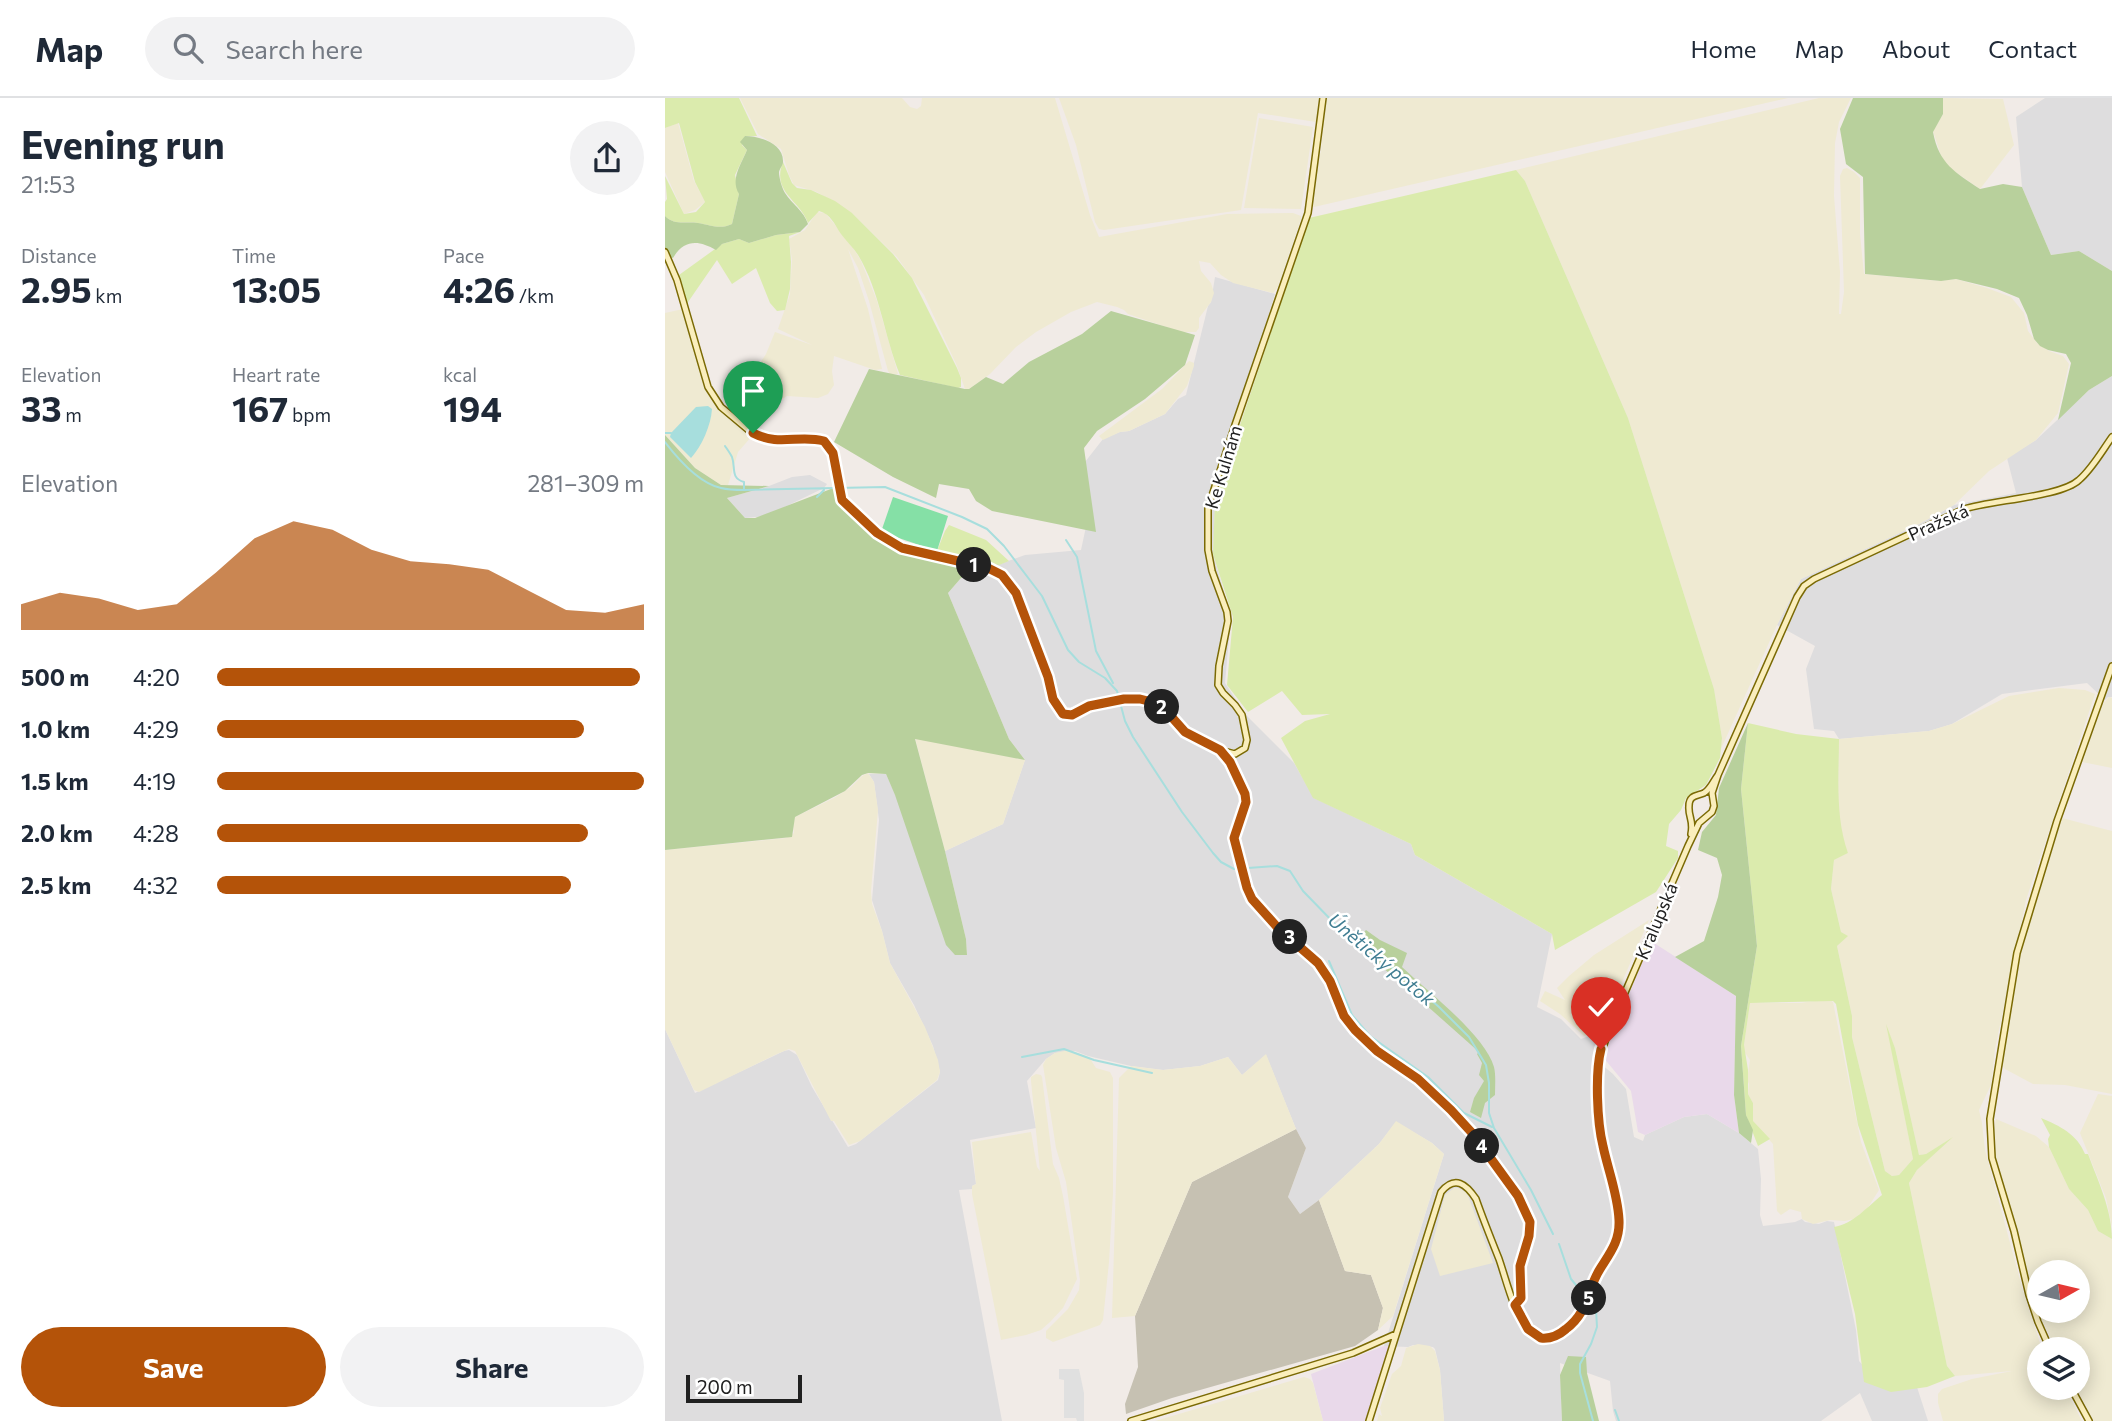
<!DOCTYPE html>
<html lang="en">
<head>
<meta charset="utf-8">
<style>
	:root { --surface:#fff; --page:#f2f2f3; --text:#1f2937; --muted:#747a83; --line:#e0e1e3; --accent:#b45309 }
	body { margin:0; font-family:Commissioner,sans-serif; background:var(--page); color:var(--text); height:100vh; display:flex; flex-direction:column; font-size:26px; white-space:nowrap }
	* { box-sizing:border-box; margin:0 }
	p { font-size:23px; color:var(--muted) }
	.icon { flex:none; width:38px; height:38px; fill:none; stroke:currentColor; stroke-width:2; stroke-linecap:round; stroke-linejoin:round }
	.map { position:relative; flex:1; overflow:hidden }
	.side { display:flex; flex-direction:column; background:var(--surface); width:665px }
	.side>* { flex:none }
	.needle { width:46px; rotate:82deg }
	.tools { position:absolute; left:1362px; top:1162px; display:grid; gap:14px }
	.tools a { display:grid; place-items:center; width:63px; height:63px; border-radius:50%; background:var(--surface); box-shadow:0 4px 18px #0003; font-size:35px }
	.scale { position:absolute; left:21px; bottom:18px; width:116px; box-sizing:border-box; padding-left:7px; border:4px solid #202020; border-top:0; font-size:19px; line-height:24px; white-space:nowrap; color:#202020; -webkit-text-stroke:5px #fff; paint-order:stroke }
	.pin { position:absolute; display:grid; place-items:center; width:60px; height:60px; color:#fff; margin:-72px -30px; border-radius:50% 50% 50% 0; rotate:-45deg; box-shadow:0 0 7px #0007 }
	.pin .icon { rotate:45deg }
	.km { position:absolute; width:35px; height:35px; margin:-18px; border-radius:50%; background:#222; color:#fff; font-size:19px; line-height:35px; text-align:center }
	.round { display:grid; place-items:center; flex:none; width:74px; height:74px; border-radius:37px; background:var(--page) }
	.overview { display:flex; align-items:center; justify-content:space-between; height:119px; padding:0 21px }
	h1 { font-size:38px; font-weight:700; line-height:52px }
	.figures { display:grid; grid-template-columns:repeat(3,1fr); gap:10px; height:119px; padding:7px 21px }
	.figures div { display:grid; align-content:center }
	.figures b { font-size:35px; font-weight:700 }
	.figures small { font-size:19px; font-weight:400 }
	.figures p { font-size:19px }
	.chart { height:196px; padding:14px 21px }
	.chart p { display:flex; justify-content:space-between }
	.chart svg { width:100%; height:126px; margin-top:7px; fill:var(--accent); opacity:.7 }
	.action { display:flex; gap:14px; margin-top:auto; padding:14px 21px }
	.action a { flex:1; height:80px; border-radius:42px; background:var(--accent); color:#fff; font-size:28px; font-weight:700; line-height:80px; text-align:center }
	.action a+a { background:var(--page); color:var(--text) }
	ul { padding:0 21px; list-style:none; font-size:23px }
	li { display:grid; grid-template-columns:112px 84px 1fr; align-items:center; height:52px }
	li i { height:18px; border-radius:9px; background:var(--accent) }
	header { display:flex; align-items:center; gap:42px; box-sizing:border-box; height:98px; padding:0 35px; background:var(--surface); border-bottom:2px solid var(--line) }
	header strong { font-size:33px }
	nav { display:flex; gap:38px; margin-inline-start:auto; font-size:24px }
	.search { width:490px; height:63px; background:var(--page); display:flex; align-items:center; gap:18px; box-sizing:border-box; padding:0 24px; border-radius:38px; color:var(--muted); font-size:26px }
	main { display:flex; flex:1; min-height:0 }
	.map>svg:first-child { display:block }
	.residential { fill:#deddde }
	.industrial { fill:#e9d9ea }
	.construction { fill:#c6c1b2 }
	.farmland { fill:#efead2; fill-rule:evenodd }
	.grass { fill:#dbebad }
	.forest { fill:#b8d09c }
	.pitch { fill:#85e0a6 }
	.parking { fill:#e0e0e0 }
	.water { fill:#a7dedd }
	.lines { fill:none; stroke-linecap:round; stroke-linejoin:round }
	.stream { stroke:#a7dedd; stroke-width:2 }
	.secondary-casing { stroke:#7b6a04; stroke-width:8 }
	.secondary { stroke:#faeebc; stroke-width:5 }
	.route-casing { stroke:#fff; stroke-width:14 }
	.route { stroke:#b45309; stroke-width:9 }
	.labels { text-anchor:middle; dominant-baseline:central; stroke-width:5; stroke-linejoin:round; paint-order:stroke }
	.street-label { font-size:18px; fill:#202020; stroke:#fff }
	.water-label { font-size:19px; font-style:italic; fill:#3f7d92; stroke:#fff }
</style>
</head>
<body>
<header>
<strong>Map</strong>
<div class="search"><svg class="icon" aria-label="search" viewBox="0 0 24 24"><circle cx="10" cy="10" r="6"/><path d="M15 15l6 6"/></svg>Search here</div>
<nav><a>Home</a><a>Map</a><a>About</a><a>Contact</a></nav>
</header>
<main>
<section class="side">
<div class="overview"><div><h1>Evening run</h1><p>21:53</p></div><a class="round"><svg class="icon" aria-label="share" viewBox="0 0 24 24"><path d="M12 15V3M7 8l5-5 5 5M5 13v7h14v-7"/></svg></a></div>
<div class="figures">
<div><p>Distance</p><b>2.95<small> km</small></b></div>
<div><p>Time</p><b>13:05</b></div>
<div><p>Pace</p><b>4:26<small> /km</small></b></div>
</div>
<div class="figures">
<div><p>Elevation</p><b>33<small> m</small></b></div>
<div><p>Heart rate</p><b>167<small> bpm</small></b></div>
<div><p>kcal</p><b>194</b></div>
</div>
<div class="chart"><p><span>Elevation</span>281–309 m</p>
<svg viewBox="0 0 160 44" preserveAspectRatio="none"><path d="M0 44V35L10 31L20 33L30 37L40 35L50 24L60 12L70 6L80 9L90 16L100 20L110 21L120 23L130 30L140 37L150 38L160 35V44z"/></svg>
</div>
<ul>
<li><b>500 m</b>4:20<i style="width:99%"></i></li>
<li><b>1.0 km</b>4:29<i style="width:86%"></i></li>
<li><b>1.5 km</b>4:19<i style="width:100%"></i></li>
<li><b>2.0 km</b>4:28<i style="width:87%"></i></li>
<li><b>2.5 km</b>4:32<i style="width:83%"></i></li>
</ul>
<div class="action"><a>Save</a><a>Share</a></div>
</section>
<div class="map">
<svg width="1447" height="1323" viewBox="0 0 1447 1323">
	<rect width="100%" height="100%" fill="#f1ebe7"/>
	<!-- residential -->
	<path class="residential" d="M1380 0H1447V173L1414 153 1386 157 1357 89 1351 19Z
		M550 179 610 196 571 323 575 326 550 411 548 456 566 518 560 585 581 617 629 665 649 700 746 746 750 757 887 836 872 909 896 921 916 941 929 936 936 939 930 961 948 976 961 991 969 1039 978 1043 980 1037 1019 1019 1042 1016 1074 1035 1093 1051 1096 1081 1095 1117 1098 1128 1130 1124 1137 1121 1140 1124 1154 1126 1162 1123 1169 1124 1191 1232 1194 1263 1217 1289 1251 1286 1263 1323H1207L1195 1295 1156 1323H951L948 1313 945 1283 895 1265 897 1323H779L775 1272 770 1251 768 1249 748 1247 743 1249 719 1248 779 1056 767 1045 731 1024 714 1046 654 1102 635 1116 623 1099 641 1050 631 1031 601 957 577 977 563 959 535 968 498 972 466 968 423 958 410 953 390 955 381 961 362 983 371 1030 305 1042 311 1086 307 1088V1091L294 1092 337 1323H0V931L30 995 119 953 124 952 132 957 147 989 183 1049 191 1046 273 982 275 974 268 948 249 907 225 865 217 833 207 802 214 722 209 684 204 676H221L302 857 301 841 280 753 338 726 360 662 344 641 283 495 296 480 360 457 416 452 422 424 420 364 438 341 455 334 464 333 500 316 513 301 521 297 543 208 546 204Z
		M1447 278V599H1443L1440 602 1422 585 1337 596 1287 626 1264 633 1174 641 1169 633 1149 631 1141 571 1150 548 1112 527 1136 481 1256 425 1289 407 1351 395 1342 360 1371 342 1424 292Z
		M145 377 162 386 159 390 101 418 80 420 62 400 104 388 127 379Z"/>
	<!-- industrial -->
	<path class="industrial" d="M986 843 1071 898 1069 997 1074 1035 1042 1016 1019 1019 980 1037 973 1034 966 993 938 959Z
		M719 1248H725L700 1323H658L646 1276Z"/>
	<!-- construction -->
	<path class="construction" d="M631 1031 641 1050 623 1099 635 1116 654 1102 680 1173 706 1177 718 1210 713 1232 690 1248 507 1300 461 1316 460 1306 473 1269 470 1218 527 1084Z"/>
	<!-- farmland -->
	<path class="farmland" d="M75 0H237L245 9 252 11 256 8 257 0H390L425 117 434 139 562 116 628 115 636 118V121L613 189 608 195 568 185 556 177 545 165 534 163 536 173 546 185 549 195 546 204 534 220V230L531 234H516L463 216 459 212 452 209 432 204 406 214 371 234 351 249 325 276 304 291H300L292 268 259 197 232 159 188 116 152 94 129 87 124 77 116 51 93 36Z
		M394 0H654L651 24 593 15 576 112 439 132 434 131 430 124 411 47Z
		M660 0H1123L649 109 647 108V101L652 65 656 53Z
		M1154 0H1186L1174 24 1170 45 1169 98 1175 174 1174 216H1176L1179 194 1175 78 1178 71 1182 70 1189 74 1195 80V136L1199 176 1274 183 1291 181 1322 190 1346 199 1359 215 1363 233 1372 245 1384 253 1398 258 1404 266 1393 315 1371 342 1324 373 1289 407 1256 425 1136 481 1112 527 1055 653 1057 640 1049 591 963 320 860 83 851 72Z
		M1278 0 1338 1 1349 47 1315 91 1286 71 1280 66 1275 55 1268 33 1278 16Z
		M594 20 648 29 636 111 579 110Z
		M13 25 29 83 40 104 30 112 19 116 0 74V30Z
		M152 114 160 115 186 146 196 163 212 203 233 276H225L223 273 204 203 193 170 183 151 203 211 217 271 210 272 169 258 167 273 169 287 163 296 153 300 122 298 111 305 78 284 89 274 101 256 110 234 147 247 113 231 125 196 127 162 124 141 140 132Z
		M18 211 44 296 50 305 87 338 73 354 63 387H56L30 370 0 337V215Z
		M524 263 529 265V268L522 288 500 316 464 333 455 334 438 342 434 338 497 291Z
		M1394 590 1420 592 1430 596 1361 802 1330 951 1326 987 1314 1012 1317 1025 1320 1052 1358 1193 1377 1251H1374V1259L1369 1262 1371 1269 1374 1270V1290H1400L1417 1323H1278L1273 1305V1296L1277 1291 1307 1281 1347 1273 1290 1278 1282 1268 1244 1085 1252 1072 1285 1041 1261 1056 1254 1057 1230 950 1223 933 1248 1061 1234 1077 1227 1078 1220 1073 1187 939V918L1172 848 1182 838 1176 834 1166 791 1169 762 1183 755 1176 737 1173 714 1174 641 1264 633 1287 626 1344 598Z
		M1444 599 1447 600V670L1417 664 1438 606Z
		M250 640 360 662 338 726 280 753Z
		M203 675 209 684 213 712 206 793 207 806 217 833 225 865 260 929 273 962 275 974 272 982 195 1043 184 1047 169 1023H166L130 953 124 951 112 956 34 994 29 992 0 931V752L121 740 129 735 128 728 130 719 169 700 186 689 197 678Z
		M1397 720 1447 733V996L1400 987 1368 986 1340 971 1336 965 1357 850Z
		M984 822 943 916 929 934 919 938 895 916 875 903 880 893 900 902 892 890 904 878 929 857Z
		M1164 901 1168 904 1196 1044 1214 1092 1202 1111 1188 1121 1180 1123 1165 1122 1148 1126 1137 1121 1136 1114 1125 1111 1116 1117 1112 1113 1108 1046 1087 1023 1088 1005 1083 996 1084 986 1082 982 1085 962 1079 953V947L1085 905H1135Z
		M404 952 424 959 431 970 445 974 448 980V1095L444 1164 438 1222 435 1227 388 1244 381 1240V1233L403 1211 414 1192 415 1182 401 1084 391 1050 378 967 381 961 390 955Z
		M601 956 631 1031 527 1084 470 1218 447 1220 454 980 466 968 498 972 535 968 563 959 577 977Z
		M371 976 376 977 377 979 388 1066 394 1080 398 1098 412 1181 398 1210 385 1224 376 1232 361 1237 336 1242 307 1096V1088L311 1086 307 1044 366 1034 372 1069 375 1073 366 983V979Z
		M1433 996 1447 998V1129L1441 1100 1415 1035Z
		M1331 1021 1371 1038 1384 1049 1404 1091 1423 1112 1433 1133 1447 1141V1323H1429L1411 1290 1412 1251H1391L1371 1210 1347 1114 1329 1055 1328 1037ZM1374 1174H1412V1213H1374Z
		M731 1023 767 1045 779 1056 728 1218 713 1232 718 1210 706 1177 680 1173 654 1102 714 1046Z
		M789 1090H793L802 1095 828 1165 775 1178 766 1151 780 1097Z
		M753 1246 765 1248 770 1253 775 1272 779 1323H712L714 1316 717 1318 715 1310 727 1276 736 1268 741 1250Z
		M639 1279 645 1281 648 1285 658 1323H490Z"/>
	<!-- grass -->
	<path class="grass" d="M0 0H74L92 38H80L77 47 82 52 70 77 74 96 67 126C55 132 46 127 33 125 20 123 10 128 0 118V104L2 101 0 78 19 116 31 114 40 104 30 84 14 25 0 30Z
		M118 64 127 85 132 90 146 92 170 103 187 115 228 156 247 180 292 270 296 280V289L293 290 235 277C219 238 215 193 193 157 188 149 181 143 176 136 169 126 166 116 154 113L143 125C135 102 106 94 118 64Z
		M851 72 860 83 963 320 1049 591 1057 640 1055 660 1041 687 1021 700 1016 712 1004 726 1001 748 1013 753V760L991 794 890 852 887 836 750 757 746 746 648 700 616 640 640 623 665 616 637 617 617 593 583 614 562 587 568 519 548 456 550 402 644 120Z
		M135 134 124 138 126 164 125 191 120 212 112 213 105 205 91 170 67 186 52 162 21 207 14 177 57 146 74 141 84 145 111 137Z
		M284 427 321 442 344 463 334 467 272 453 280 433Z
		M1083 625 1131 636 1174 641C1174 680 1170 718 1183 755L1169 762 1166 791 1176 834 1183 838 1172 848 1187 918V939L1220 1073 1227 1078 1234 1077 1248 1061 1221 926 1230 950 1254 1057 1261 1056 1288 1039 1252 1072 1244 1085 1282 1268 1290 1278 1262 1289 1226 1294 1199 1284 1190 1216 1169 1129C1188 1126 1202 1109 1217 1097L1193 1027 1171 906 1168 903 1085 905 1079 947 1083 972V996L1088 1005V1023L1105 1041 1093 1048 1081 1017 1076 948 1092 848 1076 691Z
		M1376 1020C1395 1028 1412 1036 1420 1056H1423C1433 1083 1447 1112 1447 1141L1433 1133 1423 1112 1404 1091 1384 1049 1383 1041 1385 1037Z"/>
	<!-- forest -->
	<path class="forest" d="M1188 0H1278V16L1268 34C1274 66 1290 74 1315 91L1338 86 1357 89 1386 157 1414 153 1447 173V278L1424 292 1393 322 1406 265 1401 256 1383 252 1375 248 1369 241 1362 217 1354 200 1332 191 1291 181 1276 183 1200 176 1198 79 1181 66 1175 31Z
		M80 38C94 38 119 45 118 64 118 67 115 70 114 74 114 80 117 90 120 95 127 106 139 113 143 126L135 134 111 137 84 145 74 141 57 146 51 152C34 142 19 141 8 160L0 157V118C10 128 20 123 33 125 46 127 55 132 67 126L74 96C65 81 76 67 82 52L75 44Z
		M446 213 530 237 520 267 480 301 432 333 419 350 431 434 327 413 311 403 304 391 274 386 271 400 228 379 169 344 204 271 300 291H304L321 279 338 286 364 264 417 236Z
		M0 337 30 370 56 387 104 388 62 400 80 420H90L171 389 180 413 225 444 267 460 272 453 334 467 296 480 283 495 344 641 360 662 250 641 280 753 301 841 302 857H290L281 847 230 697 221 676 203 675 197 677 180 693 130 719 127 739 0 752Z
		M1083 625 1076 691 1092 848 1076 948 1081 1017 1088 1032 1086 1045 1074 1035 1069 997 1071 898 1010 859 1039 843 1053 799 1057 777 1052 760 1033 752 1037 734 1051 717 1054 690Z
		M696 832 699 834 701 832 715 842 742 855 737 869C762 893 820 937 829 969 831 977 830 988 830 997L820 1005 816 1020 805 1014 809 1000 819 983 814 977 817 965 812 956 814 954 734 883 692 849V840Z
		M903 1258 921 1259 922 1275 934 1323H897L895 1277Z"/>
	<!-- pitch -->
	<path class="pitch" d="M228 399 283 418 272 453 216 434Z"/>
	<!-- parking -->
	<path class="parking" d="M394 1271H414L419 1295V1323H412L411 1320H399V1282L394 1281Z"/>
	<!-- water -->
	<path class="water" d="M43 308 47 311C46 327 37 348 26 360L5 339 6 335 31 309Z"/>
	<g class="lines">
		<!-- stream -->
		<path class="stream" d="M0 335H6
			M0 344C13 361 34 385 56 390 64 392 72 392 79 392L220 389 297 419 322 431 339 448 377 498 403 552 414 564 440 580 452 593 460 623 468 639 517 714 548 755 556 764 569 771 612 768 625 773 638 793 671 827 742 881 774 909 804 939 821 967 824 985V1015L829 1030 866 1092 888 1136
			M60 348C62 351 65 355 67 359 71 370 65 380 79 384V391
			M152 399 159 392
			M401 442 412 459 431 553 448 585
			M664 863 687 917 705 938 763 979 799 1015 827 1029
			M357 959 399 951 429 962 487 975
			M894 1146 906 1181 931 1211 932 1229 926 1246 915 1266V1275L928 1323
			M950 1312 954 1323"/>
		<defs>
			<path id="secondary" d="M0 154 12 182 43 289 56 309 87 335 99 341 111 343 150 341 163 346 168 355 177 402 196 421 223 443 253 455 323 470 337 476 352 498 381 575 388 601 396 615 407 617C435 603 460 598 491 605L496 607 520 634 555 652 570 656
				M557 654 569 669 581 696V704L569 740 582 790 587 801 613 830 653 865 665 883 679 918 690 932 712 953 753 981 786 1012 808 1036 857 1104 864 1120 865 1133 855 1168 856 1200 850 1207
				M570 656 580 650 582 642 577 617 570 607 558 595 553 587 554 568 563 523 562 514 547 473 543 452V410L570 327 643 115 658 0
				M1026 736C1029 722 1023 719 1024 708 1024 697 1032 698 1039 695 1045 692 1049 682 1053 677L1132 499 1139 488 1149 481 1299 411C1327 402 1396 399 1414 382 1427 371 1437 353 1447 339
				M1385 1251 1373 1224 1364 1197 1349 1133 1327 1060 1325 1021 1352 855 1392 723 1447 568
				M1406 1290 1424 1323
				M466 1323 688 1255 731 1236
				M704 1323 776 1094C790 1077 801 1086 811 1101 818 1121 826 1141 834 1161 841 1181 850 1220 865 1234 874 1242 884 1242 894 1236 916 1223 923 1202 931 1179 937 1163 952 1151 954 1132 957 1106 946 1079 939 1054 929 1017 930 969 943 934L1023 748 1034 725 1047 714 1049 708 1047 695 1053 677"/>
		</defs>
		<!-- secondary casing -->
		<use href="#secondary" class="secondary-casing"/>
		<!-- secondary -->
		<use href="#secondary" class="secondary"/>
	</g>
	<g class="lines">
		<defs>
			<path id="route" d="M88 335C115 349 133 336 159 343L168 355 177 402 212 435 237 450 323 470 337 477 351 495 383 579 388 601 398 616 407 617 424 608 459 601H475L491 605 496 607 520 634 555 652 565 664 580 696 581 704 569 740 582 790 587 801 613 830 653 865 665 883 679 918 690 932 712 953 753 981 786 1012 808 1036 853 1098 865 1124 864 1138 855 1168 856 1200 850 1207 863 1231 876 1240C886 1241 893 1238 901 1231 924 1214 921 1193 935 1171 945 1155 955 1143 954 1122 953 1097 943 1072 938 1048 932 1024 930 975 936 951"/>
		</defs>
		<!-- route casing -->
		<use href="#route" class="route-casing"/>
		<!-- route -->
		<use href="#route" class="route"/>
	</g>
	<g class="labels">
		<!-- street labels -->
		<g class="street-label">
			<text transform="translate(558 369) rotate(-73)">Ke Kulnám</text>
			<text transform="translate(1273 424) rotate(-24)">Pražská</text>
			<text transform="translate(991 823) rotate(-67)">Kralupská</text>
		</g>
		<!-- water labels -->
		<g class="water-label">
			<text transform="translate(717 861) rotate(40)">Únětický potok</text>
		</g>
	</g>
</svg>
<div class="tools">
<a><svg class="needle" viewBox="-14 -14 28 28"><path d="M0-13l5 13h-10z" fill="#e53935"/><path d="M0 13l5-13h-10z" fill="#747a83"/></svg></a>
<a><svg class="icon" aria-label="layers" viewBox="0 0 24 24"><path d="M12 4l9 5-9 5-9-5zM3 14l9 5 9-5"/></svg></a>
</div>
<div class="scale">200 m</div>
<div class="pin" style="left:88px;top:335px;background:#1e9e55"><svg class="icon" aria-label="arrive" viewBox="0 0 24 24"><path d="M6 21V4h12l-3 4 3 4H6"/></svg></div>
<div class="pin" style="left:936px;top:951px;background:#d93025"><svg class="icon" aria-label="check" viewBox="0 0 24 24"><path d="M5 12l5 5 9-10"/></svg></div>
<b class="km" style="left:309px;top:467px">1</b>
<b class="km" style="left:497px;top:609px">2</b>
<b class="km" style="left:625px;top:839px">3</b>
<b class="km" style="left:817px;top:1048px">4</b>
<b class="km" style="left:924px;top:1200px">5</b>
</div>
</main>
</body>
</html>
